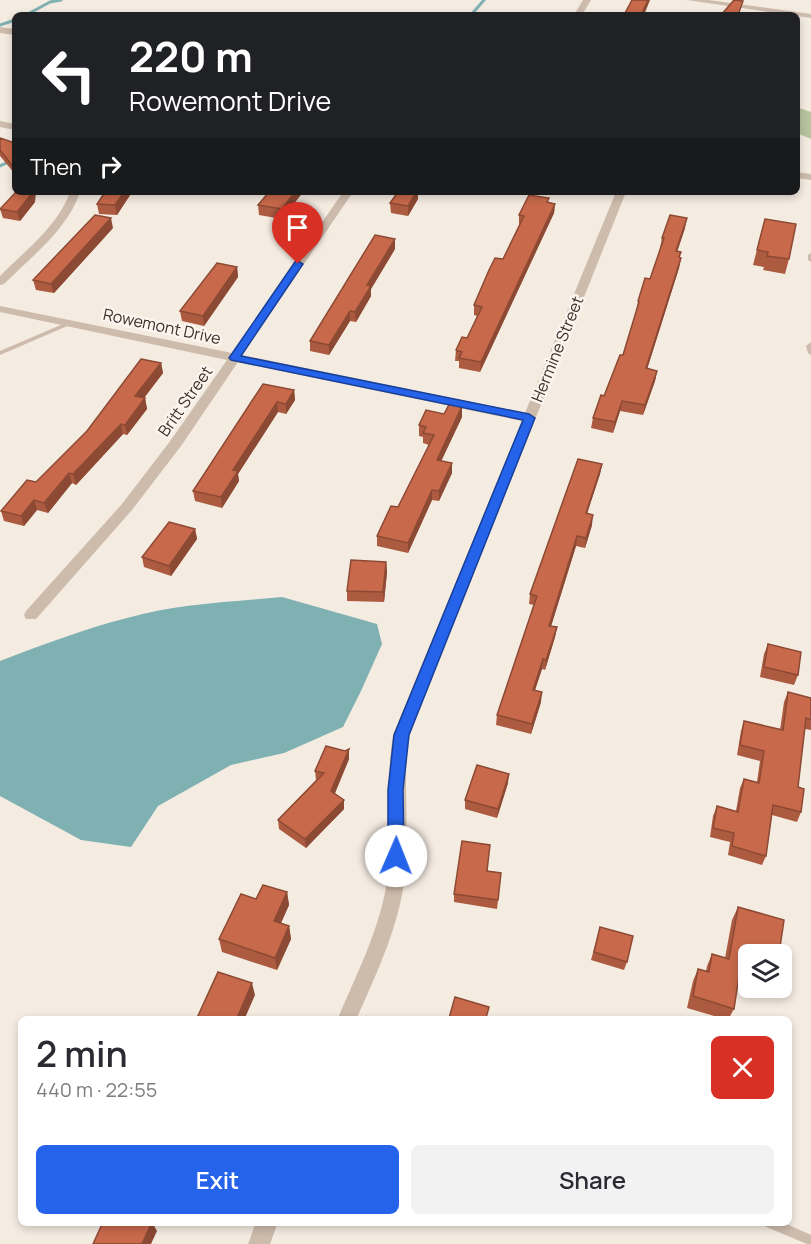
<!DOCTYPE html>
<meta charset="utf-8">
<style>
:root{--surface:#fff;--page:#f2f2f3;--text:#2b2b33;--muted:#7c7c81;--accent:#2563eb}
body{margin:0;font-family:Manrope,sans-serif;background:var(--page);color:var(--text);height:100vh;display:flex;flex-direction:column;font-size:22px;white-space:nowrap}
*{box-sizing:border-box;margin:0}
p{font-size:20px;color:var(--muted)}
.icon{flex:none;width:33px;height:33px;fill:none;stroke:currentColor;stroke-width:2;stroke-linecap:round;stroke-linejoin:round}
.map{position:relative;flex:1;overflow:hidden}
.drawer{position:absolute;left:18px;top:1016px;width:774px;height:210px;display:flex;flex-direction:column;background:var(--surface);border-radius:9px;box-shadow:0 3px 9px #0003}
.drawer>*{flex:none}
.guide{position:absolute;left:12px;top:12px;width:788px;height:183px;border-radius:9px;box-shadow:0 3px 9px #0003;background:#202124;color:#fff;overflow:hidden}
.tools{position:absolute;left:738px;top:944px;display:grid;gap:12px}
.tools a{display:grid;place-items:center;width:54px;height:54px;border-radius:9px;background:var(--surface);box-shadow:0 3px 9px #0003;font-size:30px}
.pin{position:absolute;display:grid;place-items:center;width:51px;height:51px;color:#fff;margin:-62px -26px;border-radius:50% 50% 50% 0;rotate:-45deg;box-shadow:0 0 6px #0007}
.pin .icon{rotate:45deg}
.me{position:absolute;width:66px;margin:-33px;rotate:1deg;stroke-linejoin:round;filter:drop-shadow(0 0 4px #0008)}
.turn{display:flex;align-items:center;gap:21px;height:126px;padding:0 18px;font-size:27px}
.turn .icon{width:78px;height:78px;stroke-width:2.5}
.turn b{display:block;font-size:42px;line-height:51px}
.then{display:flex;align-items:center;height:57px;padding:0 18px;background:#0003;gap:12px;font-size:22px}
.round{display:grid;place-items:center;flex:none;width:63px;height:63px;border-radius:9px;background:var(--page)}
.overview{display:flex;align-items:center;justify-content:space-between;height:102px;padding:0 18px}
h1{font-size:36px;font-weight:600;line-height:45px}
.primary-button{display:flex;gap:12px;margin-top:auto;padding:12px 18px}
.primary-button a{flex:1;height:69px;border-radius:9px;background:var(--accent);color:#fff;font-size:24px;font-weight:600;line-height:69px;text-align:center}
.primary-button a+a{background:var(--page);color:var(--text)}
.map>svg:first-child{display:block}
.green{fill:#b8c4a0}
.water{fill:#7fb0b2}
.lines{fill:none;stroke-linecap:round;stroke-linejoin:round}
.stream{stroke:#7fb0b2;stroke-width:3}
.service{fill:#cdbbac;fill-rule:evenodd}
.minor{fill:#cdbbac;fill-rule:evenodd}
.tertiary{fill:#cdbbac;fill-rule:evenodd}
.wall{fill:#ac5a40}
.shaded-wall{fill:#8c4a34}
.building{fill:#c8694b;stroke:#8c4a34;stroke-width:1.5}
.route{fill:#2563eb;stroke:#184099;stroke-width:1.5}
.labels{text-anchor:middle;stroke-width:5;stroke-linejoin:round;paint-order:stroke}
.street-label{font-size:16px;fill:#3b302b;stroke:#fbf5ee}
</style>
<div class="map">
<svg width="811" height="1244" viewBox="0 0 811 1244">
<rect width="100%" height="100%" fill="#f4ebe1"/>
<!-- green -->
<path class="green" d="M796 107 811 112V139L797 133Z"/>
<!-- water -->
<path class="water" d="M282 597 377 624 382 644 361 691 343 727 284 753 231 765 158 806 131 847 81 840 0 796V661C42 645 84 629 127 618 177 604 231 602 282 597Z"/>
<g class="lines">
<!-- stream -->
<path class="stream" d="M26 15 50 2 61 0
M471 15 484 0
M0 25 15 20
M0 166 15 159"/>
<!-- service -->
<path class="service" d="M769 9 772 10 766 15H762Z
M811 253V262L808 260V255Z
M70 321 73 323 72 324 0 355V351Z
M811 342V355L808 353 806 346Z
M763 1222H782L811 1235V1244H807L764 1226Z"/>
<!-- minor -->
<path class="minor" d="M583 0H591L582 15H574Z
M687 0H709L811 14V18Z
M0 121 15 124V130L0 127Z
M70 192H80C68 229 31 257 4 284L0 285V276C25 251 58 226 70 192Z
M343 192H353L242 355 525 413 616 192H626L409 735C402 781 410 827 405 874 400 925 377 972 357 1018H338C358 971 382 925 388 874 393 827 385 781 393 735L522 421 238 362 181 446 132 510 36 619H26L24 615 26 611 122 504 171 440 227 360 0 312V306L232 353Z
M256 1222H278L270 1244H248Z"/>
<!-- tertiary -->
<path class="tertiary" d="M0 27 15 29V35L0 33Z
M796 172 811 174V180L796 178Z"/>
</g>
<!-- wall -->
<path class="wall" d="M0 138 15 143V174L0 156Z
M105 192H132L117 215 99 214 97 204Z
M269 192H303L282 219 259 215 258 205Z
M418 199 408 216 391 213 390 203Z
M35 202 20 221 3 218 0 209Z
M549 203 555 204 554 213 480 372 459 368V361H455L456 350 467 338 477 316 474 315V305L503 259 520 225H519V215Z
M765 219 789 259 785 274 763 270 764 267 753 265Z
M113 228 54 293 36 290 33 280Z
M685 228 677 252H681L679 258H681L679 268 647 369 657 371 655 381 643 415 620 411 613 433 591 428 593 418 604 396 623 355 636 312 638 301 650 279 661 248H660L662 238Z
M395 249 371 289V296L356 322 350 321 329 355 310 351V341Z
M237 267 238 277 204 326 182 321 180 311Z
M161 363 163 373 144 398H145L147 409 127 435 123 434 76 485 72 483 48 513 37 510 24 526 4 521 1 511 36 482Z
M263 384 294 390 295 400 286 414 278 412 238 474 239 481 222 508 195 501 193 491Z
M462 406V417L441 461 452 463V473L439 501 432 500 408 553 377 546V536L398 507 429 445 423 443V437L419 436V425Z
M602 464 600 474 587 513 592 525 585 548 576 546 551 626 557 627 555 637 545 670 542 669 535 690 541 702 531 734 496 725 497 715 534 605 529 604 530 594Z
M195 529 197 539 171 576 144 567 142 557Z
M386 562 387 572 384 602 347 601V591Z
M768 644 798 675 794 685 760 677 764 654Z
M788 692 811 698V730L805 729 798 787 801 812 797 822 772 815 766 856 762 865 728 855 730 842 710 837 713 816 717 806 736 811 740 788 744 779 757 782 760 761 737 755 741 731 744 721 780 730 784 702Z
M349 749V759L335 793 344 809 306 848 279 829 278 820 316 780 315 771Z
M508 783 497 818 465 809V800Z
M487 871 501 873 497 909 454 902V894Z
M287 892 289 905 281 923 289 926 291 939 277 970 222 952 219 939 256 899Z
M738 907 748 954V979L739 977 734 1009 729 1018H721L687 1008 693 981 698 969 706 971 707 966 712 954 725 958 732 920Z
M600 927 627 962 624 970 591 960Z"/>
<!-- shaded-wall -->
<path class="shaded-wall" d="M648 0H650L644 15H641Z
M33 192H36L35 202 20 221 17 212Z
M124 192H132L117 215 115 205Z
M295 192H303L282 219V209Z
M416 192H418V199L408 216V206Z
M555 204 554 213 480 372 481 362Z
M111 218 113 228 54 293 51 284Z
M687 218 685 228 674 261 676 251Z
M395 239V249L371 289V296L356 322 355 312 367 285Z
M681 258 679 268 644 379 646 368Z
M237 267 238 277 204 326 203 316Z
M350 311V321L329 355V345Z
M161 363 163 373 137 407 135 396Z
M657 371 655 381 643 415 645 405Z
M294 390 295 400 286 414V404Z
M145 398 147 409 127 435 125 425Z
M622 401 620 411 613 433 615 422Z
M277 402 278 412 238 474 239 481 222 508 221 497 233 470Z
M462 406V417L437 470V460Z
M121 424 123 434 76 485 73 474Z
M452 463V473L439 501V491Z
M602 464 600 474 584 523 586 513Z
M69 473 72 483 48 513 44 503Z
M432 490V500L408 553V543Z
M34 500 37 510 24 526 21 516Z
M593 515 592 525 585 548 586 538Z
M195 529 197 539 171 576 169 566Z
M577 536 576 546 548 636 549 626Z
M386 562 387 572 384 602 383 592Z
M557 627 555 637 545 670 546 660Z
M543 659 542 669 532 699 533 690Z
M542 692 541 702 531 734 532 724Z
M349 749V759L332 800 331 791Z
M509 774 508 783 497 818 498 809Z
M344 800V809L306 848 305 839Z
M287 892 289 905 276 934 274 921Z
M289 926 291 939 277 970 275 958Z
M252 983 255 995 245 1018H237Z
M152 1222 157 1231 151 1244H142Z"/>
<!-- building -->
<path class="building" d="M632 0H648L641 15H624Z
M734 0 743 1 738 15H721Z
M0 138 15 143V169L0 150Z
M16 192H33L17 212 0 209Z
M105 192H124L115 205 97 204Z
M269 192H295L282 209 258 205Z
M398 192H416L408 206 390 203Z
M529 195 549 198 547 202 555 204 481 362 459 358 462 352 456 350 462 337 467 338 482 307 474 305 489 270 495 258 503 259 524 216 519 215Z
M95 215 111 218 51 284 33 280Z
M670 215 687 218 676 251 681 252 679 257 681 258 646 368 657 371 645 405 622 401 615 422 593 418 601 395 604 396 620 355H623L639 302 638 301 645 278 650 279 664 238H662Z
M765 219 796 224 789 259 767 256 768 252 757 250Z
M375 235 395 239 367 285 371 286 355 312 350 311 329 345 310 341Z
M217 263 237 267 203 316 180 311Z
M141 359 161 363 135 396 145 398 125 425 121 424 73 474 69 473 44 503 34 500 21 516 1 511 27 480 36 482 87 431Z
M263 384 294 390 286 404 277 402 233 470 238 471 221 497 193 491Z
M451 401 462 406 437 460 452 463 439 491 432 490 408 543 377 536 391 506 398 507 434 435 423 433 426 427 419 425 426 410 444 414Z
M578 459 602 464 586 513 593 515 586 538 577 536 549 626 557 627 546 660 543 659 533 690 542 692 532 724 497 715 537 596 530 594Z
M169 522 195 529 169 566 142 557Z
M351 560 386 562 383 592 347 591Z
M768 644 801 652 798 675 764 667Z
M788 692 811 698V720L806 718 798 787 804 789 801 812 773 805 766 856 732 846 734 833 713 828 717 806 738 812 744 779 759 783 764 751 740 745 744 721 783 730Z
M326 746 345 751 349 749 331 791 344 800 305 839 278 820 324 773 315 771Z
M477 765 509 774 498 809 465 800Z
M462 841 490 845 487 871 501 873 498 900 454 894Z
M263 885 287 892 274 921 289 926 275 958 219 939 241 894 256 899Z
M738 907 784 920 779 954H748V965L741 963 734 1009 693 996 698 969 709 972 712 954 729 959Z
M600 927 633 936 627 962 594 952Z
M218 972 252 983 237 1018H197Z
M455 997 489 1007 486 1018H449Z
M103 1222H152L142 1244H93Z"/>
<!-- route -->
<path class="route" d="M298 261 303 264 241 356 529 414 535 418 409 735 403 790 404 856 402 861 396 863 391 861 388 856V790L394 735 523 420 231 360 229 358 295 262Z"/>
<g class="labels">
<!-- street labels -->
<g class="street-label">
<text transform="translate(162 326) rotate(12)" y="6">Rowemont Drive</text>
<text transform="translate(557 349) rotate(-68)" y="6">Hermine Street</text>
<text transform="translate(185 401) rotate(-55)" y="6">Britt Street</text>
</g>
</g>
</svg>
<div class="tools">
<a><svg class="icon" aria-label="layers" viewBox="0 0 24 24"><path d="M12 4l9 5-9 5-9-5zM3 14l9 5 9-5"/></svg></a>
</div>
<div class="pin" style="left:298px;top:264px;background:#d93025"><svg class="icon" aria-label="arrive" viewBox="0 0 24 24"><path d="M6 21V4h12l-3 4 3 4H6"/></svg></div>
<svg class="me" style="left:396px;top:856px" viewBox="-20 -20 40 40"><circle r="19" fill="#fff"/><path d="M0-13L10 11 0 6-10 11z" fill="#2563eb"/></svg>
<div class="guide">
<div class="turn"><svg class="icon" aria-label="left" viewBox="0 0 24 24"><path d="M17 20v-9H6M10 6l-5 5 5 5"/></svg><div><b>220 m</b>Rowemont Drive</div></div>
<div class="then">Then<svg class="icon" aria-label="right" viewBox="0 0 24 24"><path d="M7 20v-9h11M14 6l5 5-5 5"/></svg></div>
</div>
<section class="drawer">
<div class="overview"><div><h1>2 min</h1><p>440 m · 22:55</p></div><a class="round" style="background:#d93025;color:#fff"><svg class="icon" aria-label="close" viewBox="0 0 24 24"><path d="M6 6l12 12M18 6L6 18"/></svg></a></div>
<div class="primary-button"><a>Exit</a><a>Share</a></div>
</section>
</div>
